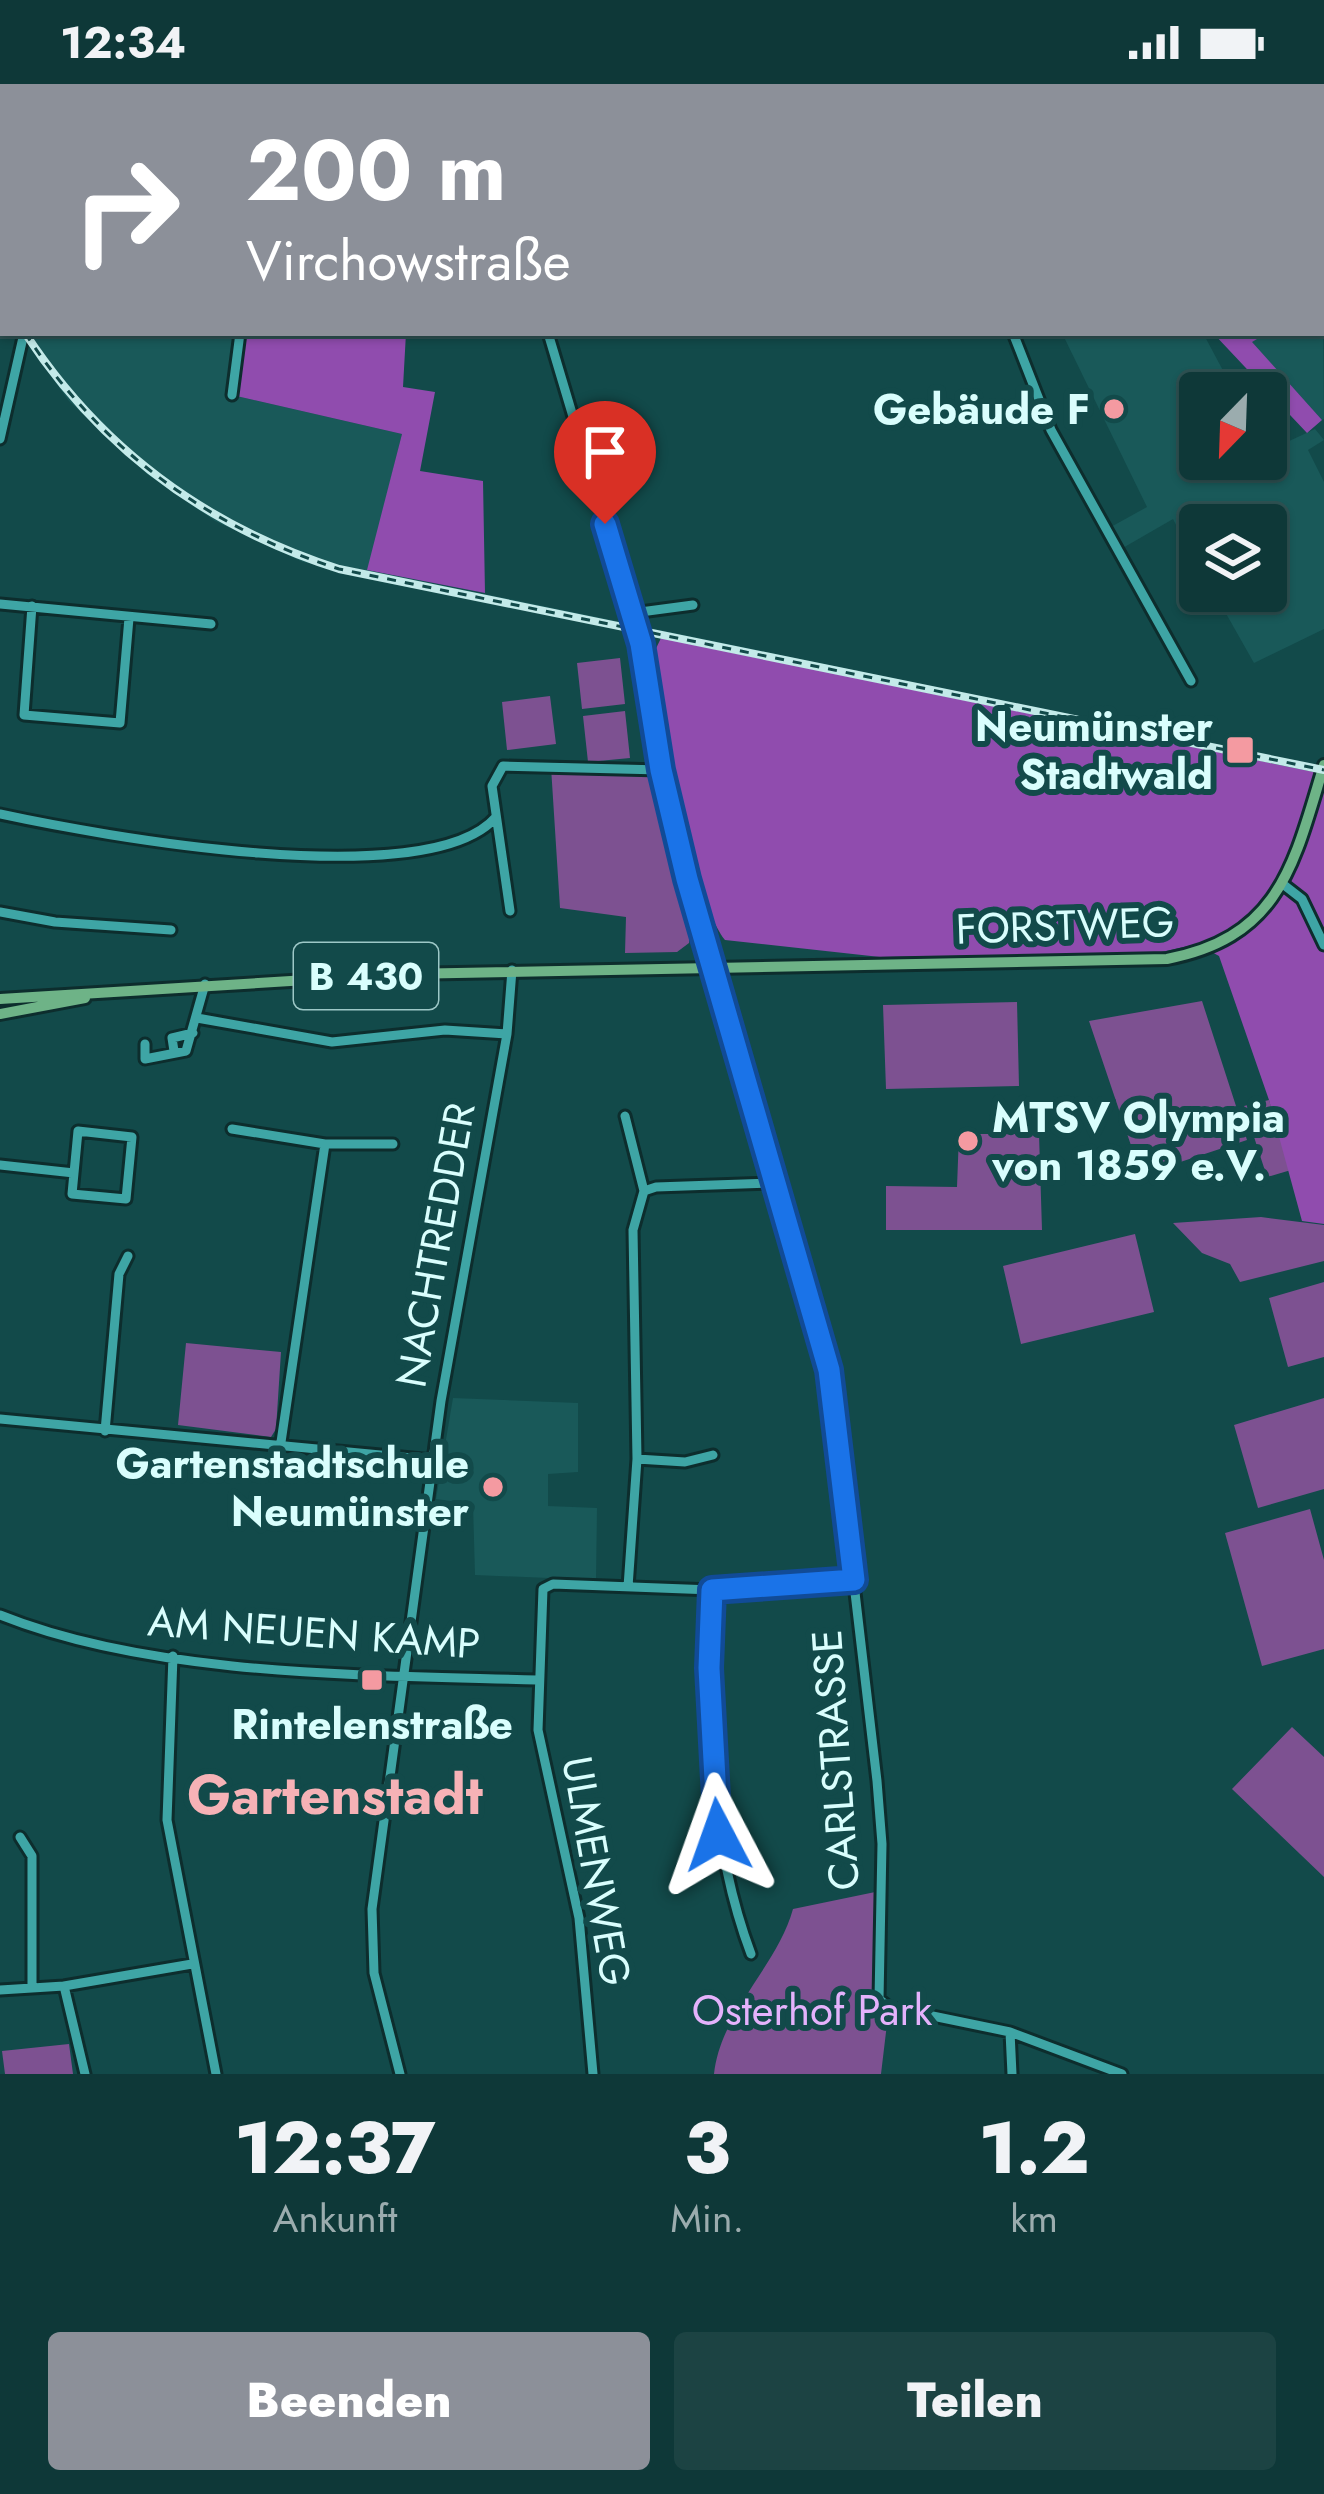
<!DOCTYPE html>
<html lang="de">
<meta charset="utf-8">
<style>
:root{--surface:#0e3838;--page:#1c4343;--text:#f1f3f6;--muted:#9bacae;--line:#2e5253;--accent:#8c9099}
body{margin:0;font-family:Jost,sans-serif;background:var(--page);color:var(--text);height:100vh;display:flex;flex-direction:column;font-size:45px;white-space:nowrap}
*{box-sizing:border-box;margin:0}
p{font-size:39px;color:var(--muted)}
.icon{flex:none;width:66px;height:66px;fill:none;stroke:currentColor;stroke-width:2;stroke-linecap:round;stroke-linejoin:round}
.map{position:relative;height:1990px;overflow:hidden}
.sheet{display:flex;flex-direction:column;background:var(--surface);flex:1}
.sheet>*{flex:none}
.hud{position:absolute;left:0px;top:0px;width:1326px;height:252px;box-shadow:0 3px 9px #0004,0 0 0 3px var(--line);background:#8c9099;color:#fff;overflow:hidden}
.needle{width:78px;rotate:203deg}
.buttons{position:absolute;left:1179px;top:288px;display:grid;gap:24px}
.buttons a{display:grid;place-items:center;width:108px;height:108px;border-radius:12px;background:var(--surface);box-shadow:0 3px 9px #0004,0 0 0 3px var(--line);font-size:60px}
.pin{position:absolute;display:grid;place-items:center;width:102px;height:102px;color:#fff;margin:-123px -51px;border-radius:50% 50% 50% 0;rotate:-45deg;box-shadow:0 0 12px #0007}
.pin .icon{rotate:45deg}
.me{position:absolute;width:132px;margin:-66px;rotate:356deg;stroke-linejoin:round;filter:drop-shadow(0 0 9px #0008)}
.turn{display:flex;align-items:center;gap:42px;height:252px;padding:0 48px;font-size:54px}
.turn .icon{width:156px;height:156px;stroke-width:2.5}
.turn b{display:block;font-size:84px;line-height:102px}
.eta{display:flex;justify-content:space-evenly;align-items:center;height:204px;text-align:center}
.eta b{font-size:72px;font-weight:800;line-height:84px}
.action{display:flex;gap:24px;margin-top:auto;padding:24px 48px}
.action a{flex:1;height:138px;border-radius:12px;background:var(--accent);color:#fff;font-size:48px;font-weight:800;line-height:138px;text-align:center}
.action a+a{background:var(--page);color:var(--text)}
.status{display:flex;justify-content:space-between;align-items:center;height:84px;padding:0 60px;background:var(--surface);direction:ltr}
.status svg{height:33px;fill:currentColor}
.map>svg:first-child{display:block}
.built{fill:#195959}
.green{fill:#7d5191}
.forest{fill:#904cae}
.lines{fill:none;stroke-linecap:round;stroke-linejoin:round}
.minor-casing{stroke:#0d2d2d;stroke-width:15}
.major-casing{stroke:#0d2d2d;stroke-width:16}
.minor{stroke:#3ea5a5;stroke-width:9}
.major{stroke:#6eb387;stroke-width:10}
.rail-casing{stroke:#c3eae9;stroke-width:8}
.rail{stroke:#124a4a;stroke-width:3;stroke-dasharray:9;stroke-linecap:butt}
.route-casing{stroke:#114b97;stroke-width:30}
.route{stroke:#1a73e8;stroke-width:21}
.poi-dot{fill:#f49aa1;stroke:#124a4a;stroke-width:4.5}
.labels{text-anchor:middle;stroke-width:12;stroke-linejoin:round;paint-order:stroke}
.shield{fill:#124a4a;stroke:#9dc8c7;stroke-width:3}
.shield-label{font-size:39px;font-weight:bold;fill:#d9fefd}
.poi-label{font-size:42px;font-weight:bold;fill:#d9fefd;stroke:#124a4a;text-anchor:end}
.street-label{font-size:42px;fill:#d9fefd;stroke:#124a4a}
.park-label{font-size:42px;fill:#e4b2fc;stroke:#124a4a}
.district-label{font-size:54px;font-weight:bold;fill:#f6b2b6;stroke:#124a4a}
</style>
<div class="status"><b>12:34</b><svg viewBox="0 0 49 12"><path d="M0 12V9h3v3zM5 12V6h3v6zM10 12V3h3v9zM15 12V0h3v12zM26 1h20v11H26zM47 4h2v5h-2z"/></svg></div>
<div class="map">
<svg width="1324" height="1990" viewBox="0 0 1324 1990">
<rect width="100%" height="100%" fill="#124a4a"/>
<!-- built -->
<path class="built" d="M1323 225 1324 335 1322 336 1251 258 1267 249H1323Z
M20 249 36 254 38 249H240L232 311 402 350 368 486 1324 683V690L303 478 215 437 147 390 69 317Z
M1062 249H1203L1235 309H1200V375H1266V368L1315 345 1324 356 1308 366 1324 398V545L1254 579 1224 526 1214 530 1201 507H1266V441H1200V504L1187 482 1195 477 1173 435 1121 465 1109 444 1147 423Z
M453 1314 578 1319V1388L548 1390V1422L597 1424 596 1496 475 1491 473 1420 436 1415Z"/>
<!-- green -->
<path class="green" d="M620 574 625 620 582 625 577 579Z
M550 612 556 660 507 666 502 618Z
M625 627 630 674 588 678 583 632Z
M551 683 648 686 690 844 689 859 677 868 625 869 626 833 560 824Z
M1202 917 1247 1056 1141 1091 1089 937Z
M1017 918 1019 1002 886 1005 883 921Z
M1269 1016 1291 1086 1267 1093 1244 1022Z
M959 1050H1039L1042 1146H886V1102L957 1103Z
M1261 1133 1324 1141V1177L1240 1198 1230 1180 1202 1169 1173 1139Z
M1135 1150 1154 1228 1021 1260 1003 1182Z
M1324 1198V1273L1288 1283 1269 1214Z
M186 1259 281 1268 276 1345 271 1353 178 1341Z
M1324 1314V1405L1258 1424 1234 1341Z
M1310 1425 1324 1476V1565L1262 1582 1225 1449Z
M1292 1643 1324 1673V1793L1232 1705Z
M880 1807 876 1921 889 1923 881 1990H714C721 1927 777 1883 793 1825Z
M69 1960 73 1990H5L2 1967Z"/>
<!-- forest -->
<path class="forest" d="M240 249H406L403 303 435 308 420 387 483 397 485 509 367 486 402 350 232 311Z
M1213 249H1267L1252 258 1322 336 1307 349Z
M661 554 1324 690V1140L1302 1137 1269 1016 1219 872 1197 860 1157 869 880 873 725 856C692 812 654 638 652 580 652 571 657 563 661 554Z"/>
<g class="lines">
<defs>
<path id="minor" d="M287 0V3
M470 0 471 3
M879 0 881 3
M1086 0 1088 3
M1264 0 1265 3
M90 3 91 0
M1108 3 1113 0
M0 44H3
M1323 205 1324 207
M548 249 641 560 661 686 687 795 829 1286 877 1697 882 1760 879 1915 889 1923 1010 1948 1122 1990
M1013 249 1051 346 1191 597
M232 311 240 249
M0 355 24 249
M0 520 211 540
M32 522 24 631 120 639 129 534
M633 529 693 521
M0 730C97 751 428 812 496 733
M1284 801 1302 815 1324 861
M510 827 492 702 503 682 661 686
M0 828 55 838 171 846
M197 934 332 958 445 946 507 950
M145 960V975L186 967 205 900
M174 967 172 954 193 949
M625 1032 644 1107
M232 1045 325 1060H393
M78 1047 132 1053 126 1115 72 1110Z
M0 1081 74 1089
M0 1335 433 1376
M105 1347 119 1190 128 1172
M281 1358 325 1060
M637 1375 685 1378 713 1371
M628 1503 637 1375 633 1146 644 1107 656 1103 773 1099
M712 1506C708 1629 707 1753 751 1870
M0 1531C154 1593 370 1591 537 1596
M173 1572 167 1736 216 1990
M20 1753 32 1772V1904
M64 1902 85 1990
M0 1906 64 1902 192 1880
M1010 1948 1012 1990
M400 1990 374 1889 372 1825 441 1317 507 950 512 886
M593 1990 579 1834 538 1646 543 1505 553 1500 712 1506 854 1496"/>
<path id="major" d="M0 915 404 890 1167 875C1281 853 1294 779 1324 681
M0 930 85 914"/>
</defs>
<!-- minor casing -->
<use href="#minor" class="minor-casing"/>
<!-- major casing -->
<use href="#major" class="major-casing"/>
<!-- minor -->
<use href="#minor" class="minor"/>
<!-- major -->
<use href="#major" class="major"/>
<defs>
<path id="rail" d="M0 207 3 212
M25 249C101 365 207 443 339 485L1324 686"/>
</defs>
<!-- rail casing -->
<use href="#rail" class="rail-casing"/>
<!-- rail -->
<use href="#rail" class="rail"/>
</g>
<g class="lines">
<defs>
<path id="route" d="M605 440 641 560 661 686 687 795 829 1286 854 1496 712 1506 709 1584 718 1751"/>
</defs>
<!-- route casing -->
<use href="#route" class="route-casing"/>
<!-- route -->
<use href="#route" class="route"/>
</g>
<!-- markers -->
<g class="poi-dot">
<circle cx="1114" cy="325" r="12"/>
<rect x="1225" y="651" width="30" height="30" rx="6"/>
<circle cx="968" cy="1057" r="12"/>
<circle cx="493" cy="1403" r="12"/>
<rect x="360" y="1584" width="24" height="24" rx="6"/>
</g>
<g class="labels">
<!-- shield labels -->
<rect class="shield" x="294" y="859" width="144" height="66" rx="9"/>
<g class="shield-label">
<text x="366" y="906">B 430</text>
</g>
<!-- poi labels -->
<g class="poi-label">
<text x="1090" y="340">Gebäude F</text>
<text x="1213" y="657">Neumünster<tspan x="1213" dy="48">Stadtwald</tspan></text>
<text x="992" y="1048" text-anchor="start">MTSV Olympia<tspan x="992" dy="48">von 1859 e.V.</tspan></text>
<text x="469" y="1394">Gartenstadtschule<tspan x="469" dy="48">Neumünster</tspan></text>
<text x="372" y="1655" text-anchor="middle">Rintelenstraße</text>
</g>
<!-- street labels -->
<g class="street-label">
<text transform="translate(1065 841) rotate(-2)" y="15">FORSTWEG</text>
<text transform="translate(435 1161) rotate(-80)" y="15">NACHTREDDER</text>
<text transform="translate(314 1548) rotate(4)" y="15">AM NEUEN KAMP</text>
<text transform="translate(835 1676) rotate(-94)" y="15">CARLSTRASSE</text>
<text transform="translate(597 1787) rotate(80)" y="15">ULMENWEG</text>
</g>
<!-- park labels -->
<g class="park-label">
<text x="812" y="1941">Osterhof Park</text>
</g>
<!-- district labels -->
<g class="district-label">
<text x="335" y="1730">Gartenstadt</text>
</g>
</g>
</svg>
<div class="buttons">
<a><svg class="needle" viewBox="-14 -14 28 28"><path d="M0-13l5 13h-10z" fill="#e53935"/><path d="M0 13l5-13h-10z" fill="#9bacae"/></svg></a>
<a><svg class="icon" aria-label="layers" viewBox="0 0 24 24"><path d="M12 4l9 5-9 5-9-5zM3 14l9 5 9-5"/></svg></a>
</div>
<div class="pin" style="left:605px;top:440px;background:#d93025"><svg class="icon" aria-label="arrive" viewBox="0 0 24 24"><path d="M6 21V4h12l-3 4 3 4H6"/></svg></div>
<svg class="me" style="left:718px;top:1751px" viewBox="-20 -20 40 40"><path d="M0-17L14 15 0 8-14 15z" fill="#1a73e8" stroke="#fff" stroke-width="4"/></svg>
<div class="hud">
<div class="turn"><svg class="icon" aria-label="right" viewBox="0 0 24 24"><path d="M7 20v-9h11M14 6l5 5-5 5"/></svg><div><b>200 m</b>Virchowstraße</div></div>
</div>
</div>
<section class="sheet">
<div class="eta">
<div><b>12:37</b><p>Ankunft</p></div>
<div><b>3</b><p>Min.</p></div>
<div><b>1.2</b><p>km</p></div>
</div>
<div class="action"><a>Beenden</a><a>Teilen</a></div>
</section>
